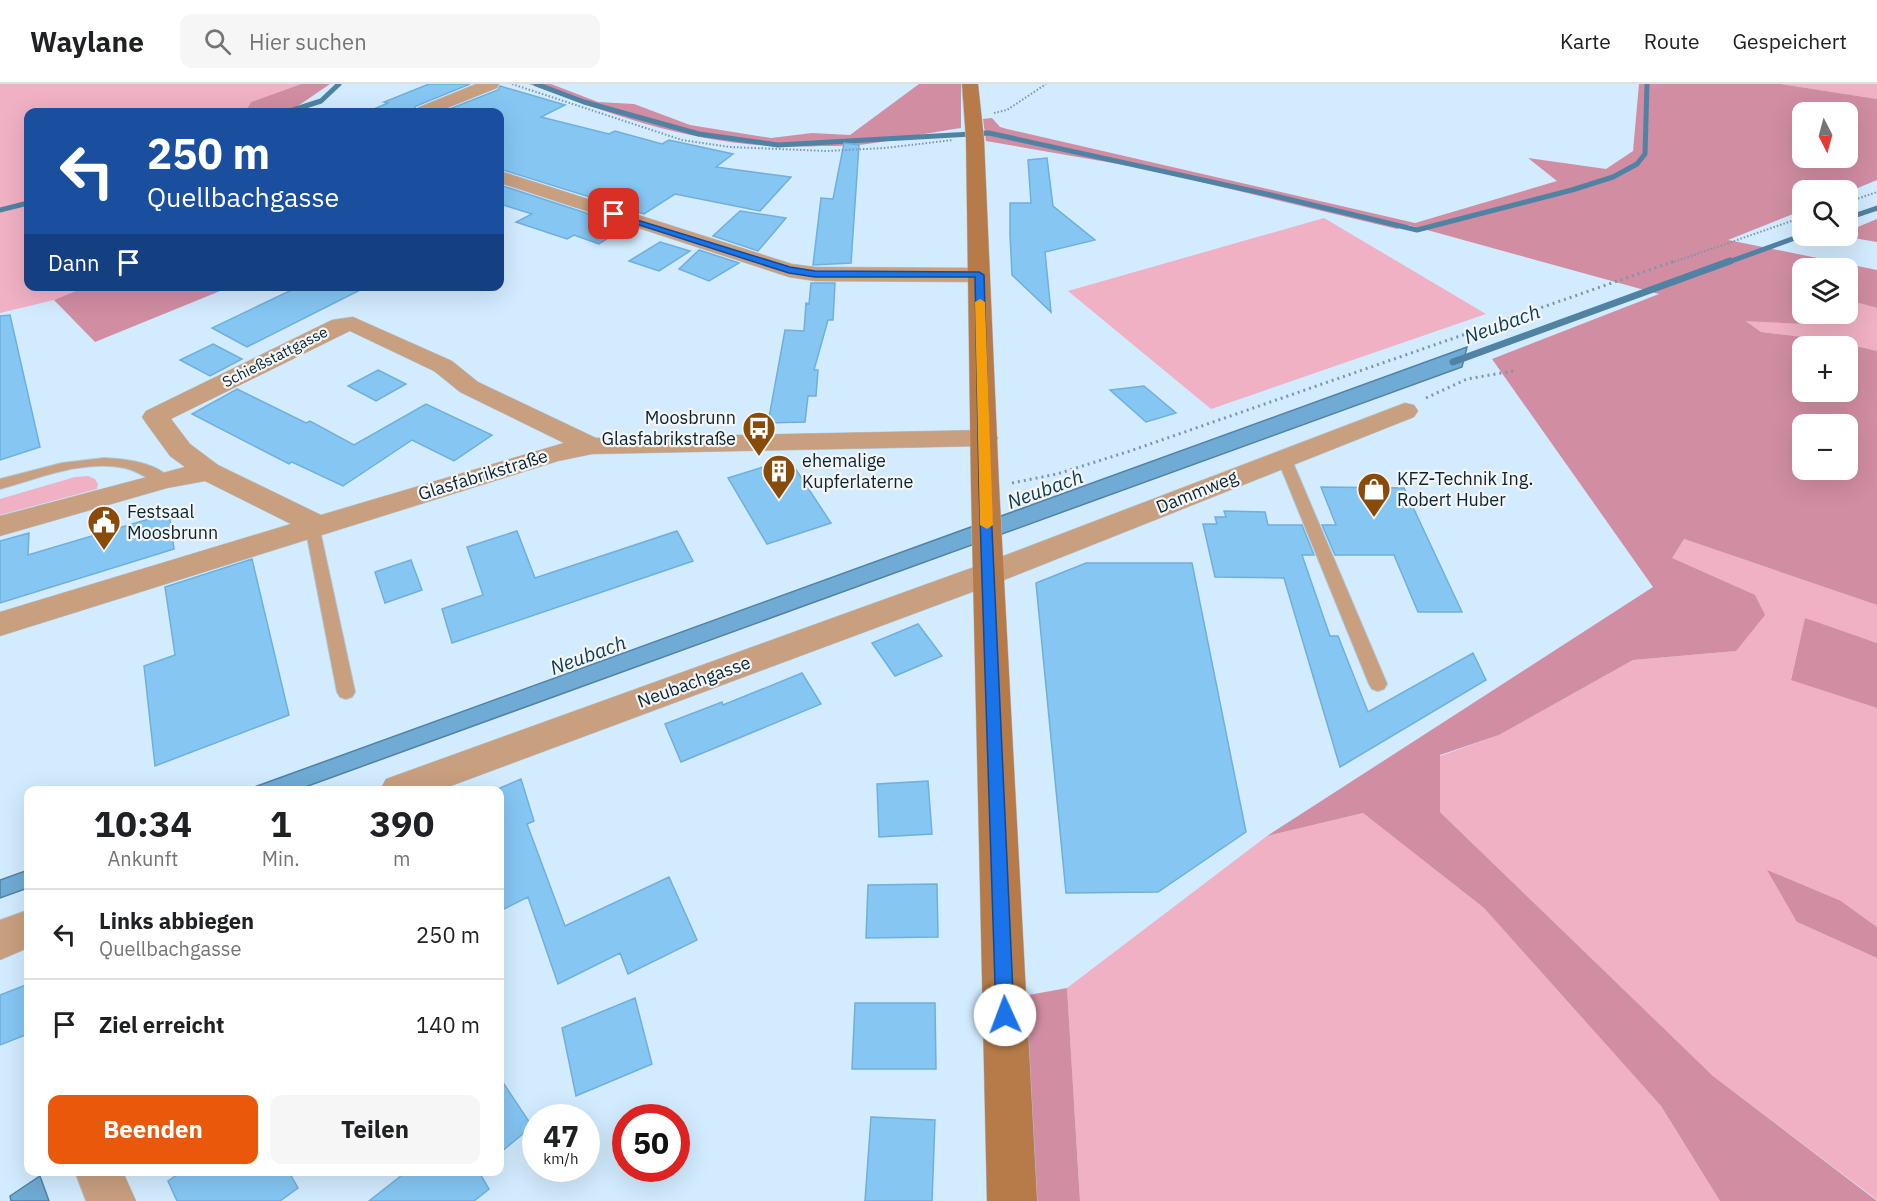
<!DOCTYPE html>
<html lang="de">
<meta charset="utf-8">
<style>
:root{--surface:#fff;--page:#f6f6f6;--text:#202124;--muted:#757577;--line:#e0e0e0;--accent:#ea580c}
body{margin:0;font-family:"IBM Plex Sans",sans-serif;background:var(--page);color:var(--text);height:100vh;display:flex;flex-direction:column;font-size:22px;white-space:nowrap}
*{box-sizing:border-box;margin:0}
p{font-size:20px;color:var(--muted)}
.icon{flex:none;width:33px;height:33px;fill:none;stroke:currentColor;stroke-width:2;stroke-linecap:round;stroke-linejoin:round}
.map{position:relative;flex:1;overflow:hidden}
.side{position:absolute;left:24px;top:702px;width:480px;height:390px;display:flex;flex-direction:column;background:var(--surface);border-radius:12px;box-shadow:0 6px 24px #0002}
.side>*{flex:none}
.guide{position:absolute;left:24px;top:24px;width:480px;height:183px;border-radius:12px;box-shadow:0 6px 24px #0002;background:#1a4fa0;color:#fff;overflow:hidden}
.needle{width:39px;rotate:174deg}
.buttons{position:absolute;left:1792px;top:18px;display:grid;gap:12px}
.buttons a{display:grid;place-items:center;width:66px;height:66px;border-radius:12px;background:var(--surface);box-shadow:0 6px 24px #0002;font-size:30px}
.speed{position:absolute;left:522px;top:1020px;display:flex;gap:12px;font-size:30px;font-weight:700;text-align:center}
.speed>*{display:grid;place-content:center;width:78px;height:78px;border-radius:50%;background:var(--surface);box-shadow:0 6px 24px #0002;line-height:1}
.speed small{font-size:15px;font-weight:400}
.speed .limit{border:9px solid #d22;background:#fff;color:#111}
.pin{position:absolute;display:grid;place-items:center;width:51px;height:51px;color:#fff;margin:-26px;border-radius:12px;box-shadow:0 3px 9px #0006}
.me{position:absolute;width:66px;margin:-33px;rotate:358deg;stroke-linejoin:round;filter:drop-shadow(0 0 4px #0008)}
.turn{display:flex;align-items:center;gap:21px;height:126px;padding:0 24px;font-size:27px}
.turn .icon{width:78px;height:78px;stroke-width:2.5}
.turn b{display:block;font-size:42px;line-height:51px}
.then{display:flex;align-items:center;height:57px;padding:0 24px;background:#0003;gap:12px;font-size:22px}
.eta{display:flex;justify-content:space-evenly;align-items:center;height:102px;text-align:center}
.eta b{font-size:36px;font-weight:800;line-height:42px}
.cta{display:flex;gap:12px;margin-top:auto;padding:12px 24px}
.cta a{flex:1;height:69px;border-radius:12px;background:var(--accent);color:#fff;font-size:24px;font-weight:800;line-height:69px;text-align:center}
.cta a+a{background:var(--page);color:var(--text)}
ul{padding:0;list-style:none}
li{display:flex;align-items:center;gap:18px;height:90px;padding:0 24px;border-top:2px solid var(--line)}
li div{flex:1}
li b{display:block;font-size:22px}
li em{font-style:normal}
header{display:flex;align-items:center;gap:36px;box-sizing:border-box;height:84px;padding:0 30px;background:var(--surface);border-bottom:2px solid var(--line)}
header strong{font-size:28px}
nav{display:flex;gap:33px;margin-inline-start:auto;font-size:21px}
.search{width:420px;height:54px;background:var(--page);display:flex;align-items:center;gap:15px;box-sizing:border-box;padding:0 21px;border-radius:12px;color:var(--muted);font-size:22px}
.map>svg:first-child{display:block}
.green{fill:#efb1c3}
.forest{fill:#d18da2;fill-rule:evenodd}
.water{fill:#6fabd4;stroke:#5082a4;stroke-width:1.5}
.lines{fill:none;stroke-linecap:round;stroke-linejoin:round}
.stream-far1{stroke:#5082a4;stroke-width:5}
.stream{stroke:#5082a4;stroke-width:7}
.building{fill:#85c6f3;stroke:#6fafdb;stroke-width:1.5}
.lane-casing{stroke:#aec7da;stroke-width:2}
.street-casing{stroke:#aec7da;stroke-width:1}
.secondary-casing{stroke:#aec7da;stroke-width:1}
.path-far1{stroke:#7d97a9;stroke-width:2;stroke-dasharray:1.5 2;stroke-linecap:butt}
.path{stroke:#7d97a9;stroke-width:3;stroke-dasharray:2 4;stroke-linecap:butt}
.lane{fill:#c89f7f;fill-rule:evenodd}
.street{fill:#c89f7f;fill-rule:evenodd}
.secondary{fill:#b67b48;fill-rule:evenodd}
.route{fill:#1a73e8;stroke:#114b97;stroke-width:1.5}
.slow{fill:#f59e0b}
.labels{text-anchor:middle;stroke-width:4.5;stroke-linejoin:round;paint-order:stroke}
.far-street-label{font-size:15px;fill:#092435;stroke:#f4f5f4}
.poi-label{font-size:18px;fill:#092435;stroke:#f4f5f4;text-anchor:start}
.street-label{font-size:18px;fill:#092435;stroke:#f4f5f4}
.water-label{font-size:20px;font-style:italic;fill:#0a3c58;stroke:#f4f5f4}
</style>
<header>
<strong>Waylane</strong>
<div class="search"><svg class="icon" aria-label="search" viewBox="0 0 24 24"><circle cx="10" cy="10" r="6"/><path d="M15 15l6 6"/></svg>Hier suchen</div>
<nav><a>Karte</a><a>Route</a><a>Gespeichert</a></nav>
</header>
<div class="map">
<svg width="1877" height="1117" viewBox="0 0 1877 1117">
<rect width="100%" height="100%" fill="#d2ebfe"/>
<!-- green -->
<path class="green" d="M0 0H301L251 18 245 28H28V202L85 203 54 216 0 229Z
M1781 0H1877V15Z
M1324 134 1486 230 1211 325 1068 207Z
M1803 212V230H1848V216L1877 224V267L1831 256 1761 248 1745 236 1802 240 1791 216Z
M88 392 95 395 98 400 97 405 0 431V415L75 393Z
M1684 455 1877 521V559L1805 535 1791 595 1877 624V843L1841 817 1797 838 1877 874V1116L1713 992 1440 728V672L1499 651 1633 576 1736 567 1671 473Z
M1363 729 1484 824 1661 1022 1720 1117H1080L1067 904 1267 752Z"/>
<!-- forest -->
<path class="forest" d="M301 0H330L289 28H245L251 18Z
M529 0H551L598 18 634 20 690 41 771 54 812 49 850 51 919 0H961V44C930 48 899 56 867 60 852 62 836 62 821 62 712 67 629 37 529 0Z
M1639 0H1781L1877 15V96L1848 108 1803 106V126L1728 156 1877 186V224L1848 216V184H1803V212L1792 217 1803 240 1746 237 1761 248 1831 256 1877 267V521L1684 455 1672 474 1755 511 1765 531 1736 567 1633 576 1499 651 1440 671V728L1713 992 1877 1117H1720L1661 1022 1484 824 1363 729 1267 752 1653 503 1492 275 1659 210 1409 141 1397 145 1147 85 986 57 983 35 992 34 1000 43 1007 45 1415 139 1557 97 1528 74 1606 85 1633 67ZM1848 28V74H1803V28ZM1848 262V308H1803V262ZM1848 340V386H1803V340Z
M1877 135V158L1842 152H1848V147Z
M85 203V202L230 203 95 258 54 216Z
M1805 534 1877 559V624L1791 596Z
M1767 786 1841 817 1877 843V874L1797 838Z
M1067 904 1080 1117H1029L1018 913Z"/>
<!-- water -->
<path class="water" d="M1467 263 1462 283 297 706H246Z
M28 786V804L0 814V796Z
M40 1092 49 1117H11L10 1112Z"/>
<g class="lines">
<!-- stream-far1 -->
<path class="stream-far1" d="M536 0 584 18 699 50 778 61 989 49 1271 111 1417 146 1572 106 1613 93 1637 80 1645 70 1647 0
M287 28 321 17 339 0
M0 126 28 119
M1848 134 1877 124
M1726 179 1803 151"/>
<!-- stream -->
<path class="stream" d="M1453 278 1730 177"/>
</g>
<!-- building -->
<path class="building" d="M429 0H470L416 22 412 28H367L388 19 384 18Z
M500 2 565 21 541 33 609 50 615 47 662 60 669 56 733 70 716 83 791 93 760 127 675 110 644 130 500 85V28H442L498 6Z
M844 59 859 61 851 179 813 181 821 114 833 115Z
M1047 74 1053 122 1095 156 1045 168 1051 228 1012 191 1010 151V119H1031L1028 76Z
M500 101 626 142 599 160 574 151 567 155 516 138 532 130 500 120Z
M740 127 786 134 758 167 713 152Z
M660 158 690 167 659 187 629 177Z
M699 166 739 179 709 197 679 185Z
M811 199H835L833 236H828L814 286H818L816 312H808L805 338 768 339 785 246 804 247 806 219 809 220Z
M300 202H368L247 263 212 244Z
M10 231 40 363 0 376V232Z
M213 260 242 275 210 292 180 276Z
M378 286 406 300 376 317 348 302Z
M1144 302 1176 329 1146 338 1110 306Z
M237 305 306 339 310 337 354 361 426 320 492 351 454 377 412 356 343 402 292 378 289 380 192 330Z
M789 375 831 439 767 460 728 394Z
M1321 403 1404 404 1462 528H1418L1394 471H1335L1322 441H1336Z
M1224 427 1265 428 1268 441H1302L1314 471H1302L1330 552H1338L1368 628 1473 569 1486 596 1340 683 1284 494 1215 493 1203 440H1217L1215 433H1226Z
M169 429 174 465 0 519V457L29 449 28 471Z
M517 447 535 494 677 447 693 477 452 559 442 525 483 511 467 463Z
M252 475 289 631 155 682 144 582 175 571 165 503Z
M411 476 422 506 385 519 375 488Z
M1086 479H1192L1246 748 1158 808 1066 809 1036 499Z
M918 540 942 572 895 592 872 559Z
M802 589 821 620 681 678 665 640 722 618 723 621Z
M521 695 534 737 527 740 565 842 669 793 697 856 628 890 620 869 558 900 528 813 500 827V704Z
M928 697 932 750 879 753 877 700Z
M937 800 938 853 866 854 868 801Z
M28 900V950L0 961V911Z
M635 914 652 980 576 1012 562 944Z
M855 919H935L936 985H852Z
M500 994 532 1042 500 1069Z
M871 1033 935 1036 932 1117H865Z
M181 1088H289L298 1104 280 1117H177L168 1097Z
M406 1088H479L489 1105 474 1117H369Z"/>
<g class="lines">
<defs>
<path id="lane" d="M1284 370 1291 374 1387 600 1384 605 1378 607 1372 605 1369 600 1277 374Z
M104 374C125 375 157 378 171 396L164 401C150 397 139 387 125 384 83 375 40 394 0 405V395L62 379Z
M312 437 319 442 355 608 352 613 346 615 340 613 337 608 305 442Z"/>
<path id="street" d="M476 0H499L497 4 437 28H414L417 24Z
M500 87 792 180 815 183 979 184 987 186 990 191 987 196 979 198 815 197 789 193 500 99Z
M353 233 452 277 478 298 596 354 984 346 994 348 998 354 994 360 984 362 592 370 558 377 0 552V528L291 440 205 397 167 404 0 452V432L185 383 170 372 146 339 142 333 146 327 332 236ZM350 247 434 287 460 308 564 359 321 431 218 381 190 360 171 335Z
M1405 319 1414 321 1418 327 1414 333 999 498 440 706H380L386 695 977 482Z
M28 826V864L0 876V836Z
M75 1088H123L136 1117H86Z"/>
<path id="secondary" d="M962 0H978L984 55 999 401 1037 1117H987L971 401 966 55Z"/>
</defs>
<!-- lane casing -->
<use href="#lane" class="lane-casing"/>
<!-- street casing -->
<use href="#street" class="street-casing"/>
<!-- secondary casing -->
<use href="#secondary" class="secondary-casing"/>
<!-- path-far1 -->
<path class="path-far1" d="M512 0 682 56 730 63 827 67 885 64 953 56
M994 29 1007 26 1046 0
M1848 118 1877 108
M1671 179 1803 133"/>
<!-- path -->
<path class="path" d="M1426 314 1467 295 1513 287
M1012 399 1057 390 1130 367 1675 177"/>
<!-- lane -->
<use href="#lane" class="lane"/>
<!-- street -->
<use href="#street" class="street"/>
<!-- secondary -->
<use href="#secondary" class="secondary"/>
</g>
<!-- route -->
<path class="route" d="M611 128 790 183 815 187 979 188 984 191 990 401 1014 931 1011 938 1005 940 999 938 996 931 979 401 975 193H815L789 189 611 132Z"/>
<!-- slow -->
<path class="slow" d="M980 215 985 218 993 441 987 445 980 441 975 218Z"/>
<!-- icons -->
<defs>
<symbol id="bus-pin" viewBox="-11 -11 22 30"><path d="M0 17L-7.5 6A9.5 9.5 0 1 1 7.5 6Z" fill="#884b09" stroke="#f4f5f4"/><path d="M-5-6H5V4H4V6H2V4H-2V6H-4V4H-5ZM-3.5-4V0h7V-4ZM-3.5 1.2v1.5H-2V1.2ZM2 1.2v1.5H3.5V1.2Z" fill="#fff"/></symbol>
<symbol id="building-pin" viewBox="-11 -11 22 30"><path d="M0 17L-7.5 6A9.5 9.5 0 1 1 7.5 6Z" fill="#884b09" stroke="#f4f5f4"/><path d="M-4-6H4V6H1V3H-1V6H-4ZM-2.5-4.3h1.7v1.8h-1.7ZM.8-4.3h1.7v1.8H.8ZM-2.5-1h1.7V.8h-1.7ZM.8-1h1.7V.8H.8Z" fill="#fff"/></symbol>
<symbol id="shop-pin" viewBox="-11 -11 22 30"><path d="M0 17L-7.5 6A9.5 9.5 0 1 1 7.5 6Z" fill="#884b09" stroke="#f4f5f4"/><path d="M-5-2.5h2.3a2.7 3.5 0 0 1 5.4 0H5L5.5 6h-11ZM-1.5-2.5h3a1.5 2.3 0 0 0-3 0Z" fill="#fff"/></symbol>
<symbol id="civic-pin" viewBox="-11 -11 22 30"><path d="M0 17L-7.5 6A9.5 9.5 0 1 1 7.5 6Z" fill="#884b09" stroke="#f4f5f4"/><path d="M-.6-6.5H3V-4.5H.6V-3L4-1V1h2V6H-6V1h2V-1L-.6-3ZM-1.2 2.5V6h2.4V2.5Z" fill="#fff"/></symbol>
</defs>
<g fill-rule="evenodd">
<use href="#bus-pin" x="740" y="325" width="38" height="52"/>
<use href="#building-pin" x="760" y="368" width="38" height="52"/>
<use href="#shop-pin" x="1355" y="386" width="38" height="52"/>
<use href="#civic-pin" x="85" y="419" width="38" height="52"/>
</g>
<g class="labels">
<!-- far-street labels -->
<g class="far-street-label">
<text transform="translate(275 273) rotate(-27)" y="5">Schießstattgasse</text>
</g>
<!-- poi labels -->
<g class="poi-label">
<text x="736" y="340" text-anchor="end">Moosbrunn<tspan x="736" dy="21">Glasfabrikstraße</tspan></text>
<text x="802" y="383">ehemalige<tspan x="802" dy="21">Kupferlaterne</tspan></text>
<text x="1397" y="401">KFZ-Technik Ing.<tspan x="1397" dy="21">Robert Huber</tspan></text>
<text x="127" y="434">Festsaal<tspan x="127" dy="21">Moosbrunn</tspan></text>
</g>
<!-- street labels -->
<g class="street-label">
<text transform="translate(483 391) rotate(-17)" y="6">Glasfabrikstraße</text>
<text transform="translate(1197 408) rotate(-22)" y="6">Dammweg</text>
<text transform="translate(694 598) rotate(-20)" y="6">Neubachgasse</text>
</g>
<!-- water labels -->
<g class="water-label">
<text transform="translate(1502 240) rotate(-20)" y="7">Neubach</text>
<text transform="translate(1045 405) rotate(-20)" y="7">Neubach</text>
<text transform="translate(588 571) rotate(-20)" y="7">Neubach</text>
</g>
</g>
</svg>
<div class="buttons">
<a><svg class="needle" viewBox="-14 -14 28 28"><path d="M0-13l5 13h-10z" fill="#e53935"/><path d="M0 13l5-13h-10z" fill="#757577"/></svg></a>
<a><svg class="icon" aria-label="search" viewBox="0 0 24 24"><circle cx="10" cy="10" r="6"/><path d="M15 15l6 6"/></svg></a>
<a><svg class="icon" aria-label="layers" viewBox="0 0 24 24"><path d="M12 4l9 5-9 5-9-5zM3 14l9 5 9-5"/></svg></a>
<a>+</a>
<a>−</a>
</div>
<div class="speed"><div>47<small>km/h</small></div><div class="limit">50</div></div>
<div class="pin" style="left:614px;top:130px;background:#d93025"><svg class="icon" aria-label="arrive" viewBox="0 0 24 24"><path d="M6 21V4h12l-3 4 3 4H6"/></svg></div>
<svg class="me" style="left:1005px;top:931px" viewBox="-20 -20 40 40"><circle r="19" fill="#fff"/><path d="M0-13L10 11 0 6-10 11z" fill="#1a73e8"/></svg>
<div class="guide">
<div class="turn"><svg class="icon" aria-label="left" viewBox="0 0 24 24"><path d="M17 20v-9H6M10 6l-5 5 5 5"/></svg><div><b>250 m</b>Quellbachgasse</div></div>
<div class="then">Dann<svg class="icon" aria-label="arrive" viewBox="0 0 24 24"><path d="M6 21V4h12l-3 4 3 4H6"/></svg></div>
</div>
<section class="side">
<div class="eta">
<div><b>10:34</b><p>Ankunft</p></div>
<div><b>1</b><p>Min.</p></div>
<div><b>390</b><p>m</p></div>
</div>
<ul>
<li><svg class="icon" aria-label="left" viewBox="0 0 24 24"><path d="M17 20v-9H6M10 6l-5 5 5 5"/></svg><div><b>Links abbiegen</b><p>Quellbachgasse</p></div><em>250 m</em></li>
<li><svg class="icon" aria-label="arrive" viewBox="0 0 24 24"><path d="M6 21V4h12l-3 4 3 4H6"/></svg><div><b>Ziel erreicht</b></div><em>140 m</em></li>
</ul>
<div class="cta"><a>Beenden</a><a>Teilen</a></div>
</section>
</div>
